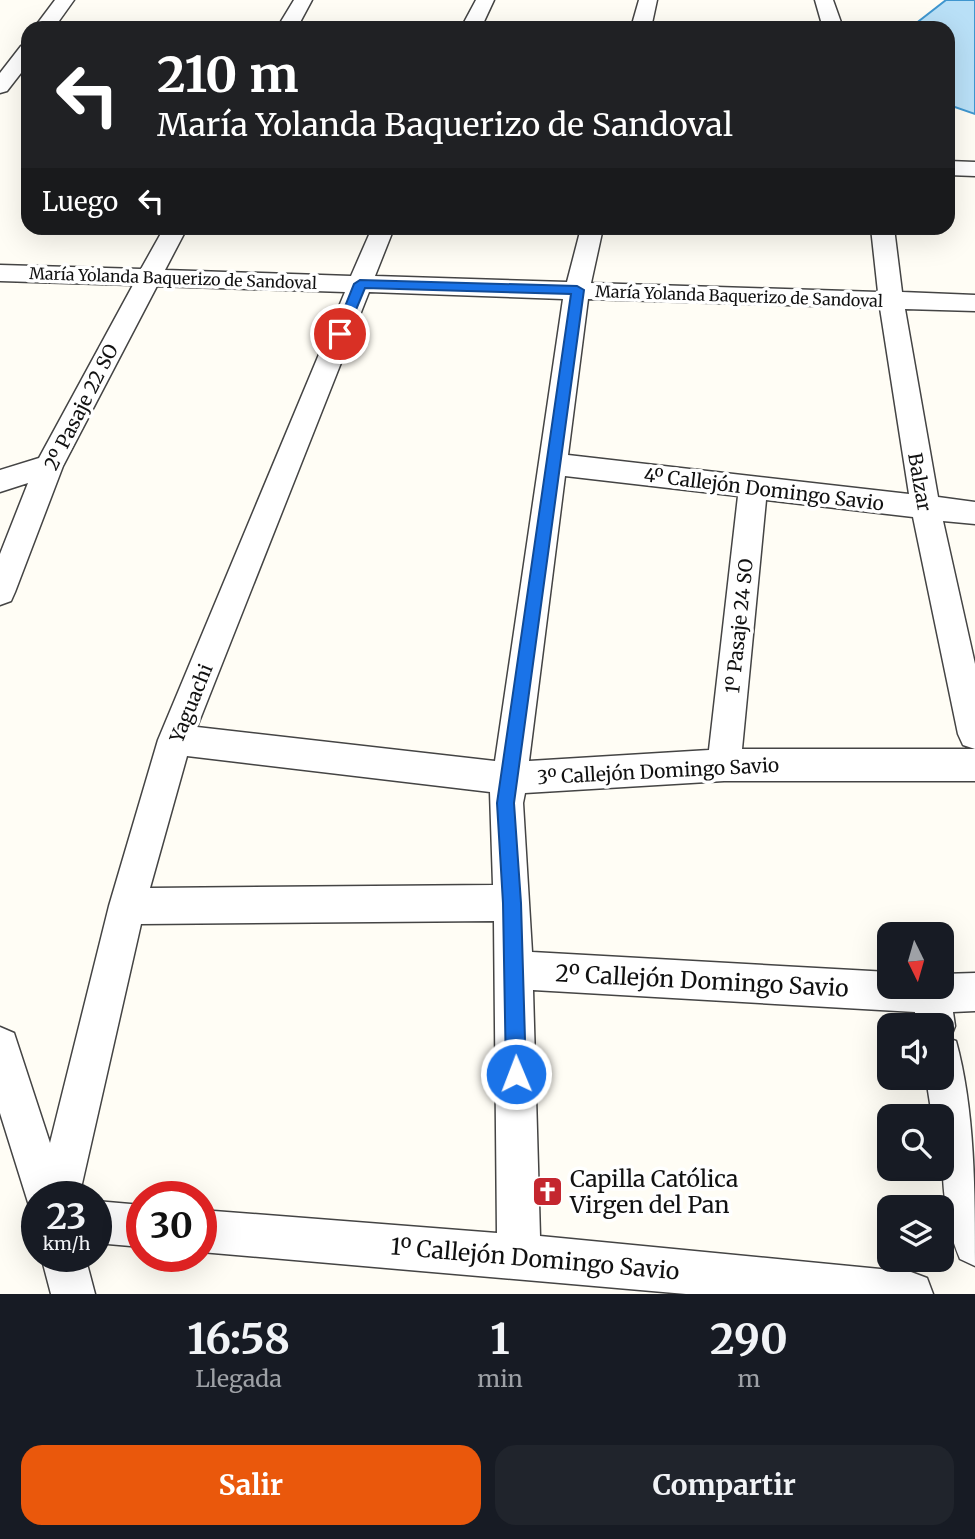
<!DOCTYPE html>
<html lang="es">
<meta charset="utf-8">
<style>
:root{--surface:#171b24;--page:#20242c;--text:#f1f3f6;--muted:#9ea1a6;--accent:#ea580c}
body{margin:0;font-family:Merriweather,serif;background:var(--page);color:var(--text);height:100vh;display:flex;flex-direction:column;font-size:26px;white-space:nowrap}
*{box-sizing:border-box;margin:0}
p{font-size:23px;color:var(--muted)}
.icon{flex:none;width:38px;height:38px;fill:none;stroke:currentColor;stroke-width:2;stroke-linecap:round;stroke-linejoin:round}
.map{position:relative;height:1294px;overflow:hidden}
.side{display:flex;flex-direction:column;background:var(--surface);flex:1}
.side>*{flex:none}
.hud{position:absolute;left:21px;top:21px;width:934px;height:214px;border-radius:21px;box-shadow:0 7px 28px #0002;background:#202124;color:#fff;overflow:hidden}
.needle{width:46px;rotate:175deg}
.buttons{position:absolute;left:877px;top:922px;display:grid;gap:14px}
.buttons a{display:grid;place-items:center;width:77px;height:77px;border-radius:14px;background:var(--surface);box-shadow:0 7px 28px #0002;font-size:35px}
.speed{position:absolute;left:21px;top:1181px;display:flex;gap:14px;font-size:35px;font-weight:700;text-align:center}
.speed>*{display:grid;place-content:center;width:91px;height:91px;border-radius:50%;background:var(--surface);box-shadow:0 7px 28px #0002;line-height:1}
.speed small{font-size:18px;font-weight:400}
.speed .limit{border:10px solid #d22;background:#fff;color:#111}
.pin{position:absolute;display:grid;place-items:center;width:60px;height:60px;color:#fff;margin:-30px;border:4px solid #fff;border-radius:50%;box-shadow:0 2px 7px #0007}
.me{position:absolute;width:77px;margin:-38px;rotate:359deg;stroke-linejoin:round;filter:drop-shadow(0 0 5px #0008)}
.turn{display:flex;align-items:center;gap:24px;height:147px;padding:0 21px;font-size:32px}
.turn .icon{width:91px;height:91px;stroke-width:2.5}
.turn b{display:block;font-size:49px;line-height:60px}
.then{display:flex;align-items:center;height:66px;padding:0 21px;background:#0003;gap:14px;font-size:26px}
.eta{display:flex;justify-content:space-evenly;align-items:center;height:119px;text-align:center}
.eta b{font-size:42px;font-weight:700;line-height:49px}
.primary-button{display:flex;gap:14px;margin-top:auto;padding:14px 21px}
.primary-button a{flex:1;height:80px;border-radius:21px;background:var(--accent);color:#fff;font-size:28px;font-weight:700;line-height:80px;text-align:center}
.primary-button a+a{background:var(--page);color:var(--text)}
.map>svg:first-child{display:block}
.water{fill:#b9e0f7;stroke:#3f96cf;stroke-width:2}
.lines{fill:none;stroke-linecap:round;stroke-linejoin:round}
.minor-casing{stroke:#444;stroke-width:3}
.minor{fill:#fff;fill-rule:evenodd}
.route{fill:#1a73e8;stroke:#114b97;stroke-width:2}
.labels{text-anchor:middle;stroke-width:7;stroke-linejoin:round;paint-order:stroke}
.far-street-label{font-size:16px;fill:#111;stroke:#fff}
.street-label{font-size:19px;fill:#111;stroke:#fff}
.near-street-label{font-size:23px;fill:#111;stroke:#fff}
.near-poi-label{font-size:23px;fill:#111;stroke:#fff;text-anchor:start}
</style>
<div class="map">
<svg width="975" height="1294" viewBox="0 0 975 1294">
<rect width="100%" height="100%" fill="#fffdf5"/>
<!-- water -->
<path class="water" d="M946 0H975V114L949 105 948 28H910Z"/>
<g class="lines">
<defs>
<path id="minor" d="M55 0H74L54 28H34Z
M294 0H312L297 28H277Z
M476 0H494L481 28H461Z
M639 0H657L651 28H631Z
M815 0H833L843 28H823Z
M28 44V64L7 91 0 93V73L21 46Z
M948 161 975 162V176L948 175Z
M164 228H187L165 270 351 276 372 228H394L375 276 567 282 581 228H603L591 283 878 292 871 228H894L902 292 975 295V311L905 309 938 497 975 502V524L943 521 975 664V749L963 745 958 734 913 517 766 500 742 749H975V781H724L525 793 523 803 532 952 889 972V987H942V974L975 973V1011L953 1012 955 1026 950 1039 956 1041C975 1110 975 1193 975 1266L960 1259C941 1215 942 1164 942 1116H932L926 1078H942V1026H916L915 1012 533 990 540 1236 911 1272 927 1278 933 1294H686L201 1252V1210L497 1233 494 921 141 924 79 1197H37V1214L31 1212 0 1113V1027L14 1033 50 1143 109 906 158 740 345 292 157 286 63 466 15 592 11 601 0 605V554L28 483 0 492V470L39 458 133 285 0 281V265L141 269ZM369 292 563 299 495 761 197 727ZM588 299 880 308 909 494 568 455ZM565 476 738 496 709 750 529 761ZM187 756 490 792 493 885 150 888Z
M96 1201 142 1205V1247L96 1243Z
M41 1256H85L95 1294H51Z"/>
</defs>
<!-- minor casing -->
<use href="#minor" class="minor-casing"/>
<!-- minor -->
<use href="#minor" class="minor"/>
</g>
<!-- route -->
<path class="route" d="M360 280 577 286 584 290 514 803 521 903 526 1074 523 1081 516 1084 509 1081 506 1074 503 903 497 803 571 294 365 288 346 334 340 339 335 338 334 334 354 284Z"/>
<!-- icons -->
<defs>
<symbol id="church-square" viewBox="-11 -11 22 22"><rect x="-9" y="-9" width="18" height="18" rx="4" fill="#c4262e" stroke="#fff"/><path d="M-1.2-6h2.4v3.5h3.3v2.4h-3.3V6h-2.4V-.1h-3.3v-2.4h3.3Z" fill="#fff"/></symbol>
</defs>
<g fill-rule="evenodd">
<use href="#church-square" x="530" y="1174" width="35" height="35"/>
</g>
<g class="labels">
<!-- far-street labels -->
<g class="far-street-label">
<text transform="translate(173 278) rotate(2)" y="6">María Yolanda Baquerizo de Sandoval</text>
<text transform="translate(739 296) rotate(2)" y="6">María Yolanda Baquerizo de Sandoval</text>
</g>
<!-- street labels -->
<g class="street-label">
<text transform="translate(81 407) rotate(-63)" y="7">2º Pasaje 22 SO</text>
<text transform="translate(920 482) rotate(80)" y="7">Balzar</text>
<text transform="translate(764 489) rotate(7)" y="7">4º Callejón Domingo Savio</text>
<text transform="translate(739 626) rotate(-84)" y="7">1º Pasaje 24 SO</text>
<text transform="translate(191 703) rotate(-68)" y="7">Yaguachi</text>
<text transform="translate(658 771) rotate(-3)" y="7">3º Callejón Domingo Savio</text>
</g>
<!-- near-street labels -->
<g class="near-street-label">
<text transform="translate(702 981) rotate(3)" y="8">2º Callejón Domingo Savio</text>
<text transform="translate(535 1259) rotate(5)" y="8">1º Callejón Domingo Savio</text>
</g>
<!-- near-poi labels -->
<g class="near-poi-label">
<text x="570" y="1187">Capilla Católica<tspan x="570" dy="26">Virgen del Pan</tspan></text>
</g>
</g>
</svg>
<div class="buttons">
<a><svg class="needle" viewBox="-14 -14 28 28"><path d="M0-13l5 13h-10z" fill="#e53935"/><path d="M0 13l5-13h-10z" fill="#9ea1a6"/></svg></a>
<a><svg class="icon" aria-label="sound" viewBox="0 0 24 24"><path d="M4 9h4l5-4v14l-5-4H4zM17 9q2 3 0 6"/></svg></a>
<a><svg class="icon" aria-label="search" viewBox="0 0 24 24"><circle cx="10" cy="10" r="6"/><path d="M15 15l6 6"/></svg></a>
<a><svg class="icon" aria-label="layers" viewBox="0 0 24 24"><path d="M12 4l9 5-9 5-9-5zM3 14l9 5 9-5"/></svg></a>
</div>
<div class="speed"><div>23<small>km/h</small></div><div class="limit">30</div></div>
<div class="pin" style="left:340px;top:334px;background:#d93025"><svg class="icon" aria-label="arrive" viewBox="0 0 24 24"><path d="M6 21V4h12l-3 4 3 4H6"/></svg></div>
<svg class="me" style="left:516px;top:1074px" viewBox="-20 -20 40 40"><circle r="17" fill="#1a73e8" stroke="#fff" stroke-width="3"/><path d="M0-11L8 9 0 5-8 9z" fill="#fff"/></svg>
<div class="hud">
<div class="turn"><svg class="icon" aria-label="left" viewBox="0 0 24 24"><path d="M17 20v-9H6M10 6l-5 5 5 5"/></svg><div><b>210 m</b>María Yolanda Baquerizo de Sandoval</div></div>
<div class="then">Luego<svg class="icon" aria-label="left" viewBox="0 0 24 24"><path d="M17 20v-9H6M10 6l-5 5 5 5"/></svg></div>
</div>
</div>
<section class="side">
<div class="eta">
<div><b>16:58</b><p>Llegada</p></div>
<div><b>1</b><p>min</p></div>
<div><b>290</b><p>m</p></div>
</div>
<div class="primary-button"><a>Salir</a><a>Compartir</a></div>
</section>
